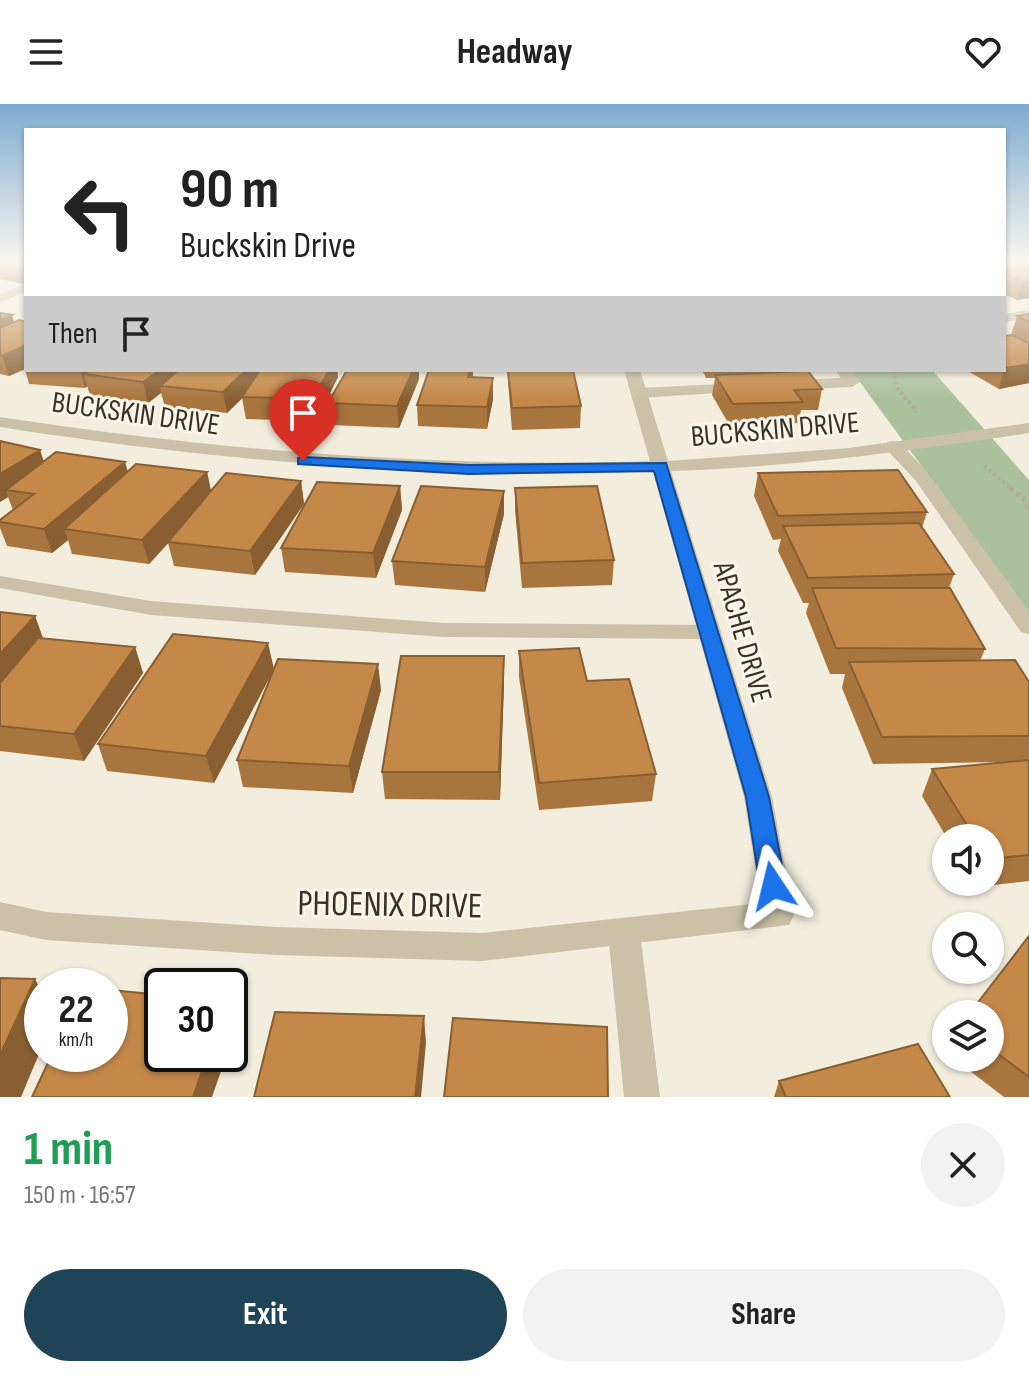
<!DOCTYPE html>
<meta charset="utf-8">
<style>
:root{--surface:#fff;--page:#f2f2f2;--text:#222;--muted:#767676;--accent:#1f4458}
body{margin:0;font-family:"Sofia Sans Condensed",sans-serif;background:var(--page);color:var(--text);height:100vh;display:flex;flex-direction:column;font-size:30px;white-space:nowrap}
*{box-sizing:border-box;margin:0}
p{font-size:26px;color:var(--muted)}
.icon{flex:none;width:44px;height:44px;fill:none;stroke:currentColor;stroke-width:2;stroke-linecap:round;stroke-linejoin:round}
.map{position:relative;height:993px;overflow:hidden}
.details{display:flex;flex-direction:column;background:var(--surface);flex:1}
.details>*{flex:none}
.top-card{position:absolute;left:24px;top:24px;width:982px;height:244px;border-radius:0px;box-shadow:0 2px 6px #0004;background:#fff;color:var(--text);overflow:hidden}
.fabs{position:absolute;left:932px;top:720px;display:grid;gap:16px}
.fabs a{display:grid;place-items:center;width:72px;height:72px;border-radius:50%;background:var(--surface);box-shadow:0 2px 6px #0004;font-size:40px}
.speed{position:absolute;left:24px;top:864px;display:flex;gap:16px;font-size:40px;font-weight:700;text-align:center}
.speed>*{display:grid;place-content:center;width:104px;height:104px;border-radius:50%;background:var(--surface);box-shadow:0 2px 6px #0004;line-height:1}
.speed small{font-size:20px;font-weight:400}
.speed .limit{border:4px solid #111;border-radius:12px;background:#fff;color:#111}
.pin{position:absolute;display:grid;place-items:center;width:68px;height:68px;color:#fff;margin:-82px -34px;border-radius:50% 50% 50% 0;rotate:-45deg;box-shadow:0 0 8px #0007}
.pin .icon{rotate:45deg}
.me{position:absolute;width:88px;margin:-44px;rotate:350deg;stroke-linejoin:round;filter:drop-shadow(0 0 6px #0008)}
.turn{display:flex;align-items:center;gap:28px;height:168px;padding:0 24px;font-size:36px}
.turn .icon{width:104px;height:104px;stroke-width:2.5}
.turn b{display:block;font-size:56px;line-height:68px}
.then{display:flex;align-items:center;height:76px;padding:0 24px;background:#0003;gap:16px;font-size:30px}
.round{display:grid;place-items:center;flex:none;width:84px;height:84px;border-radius:42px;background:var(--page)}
.head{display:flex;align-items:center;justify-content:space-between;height:136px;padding:0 24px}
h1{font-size:48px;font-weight:700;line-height:60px;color:#1e9e55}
.action{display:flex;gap:16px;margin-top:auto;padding:16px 24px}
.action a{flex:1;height:92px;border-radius:48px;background:var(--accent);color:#fff;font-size:32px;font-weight:700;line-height:92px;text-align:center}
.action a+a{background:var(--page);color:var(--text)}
header{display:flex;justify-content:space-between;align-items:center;height:104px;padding:0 24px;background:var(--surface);font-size:36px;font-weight:700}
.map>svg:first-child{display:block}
.green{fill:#abc19d}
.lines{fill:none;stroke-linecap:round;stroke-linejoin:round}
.path-far1{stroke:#b5ab93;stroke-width:4;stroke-dasharray:3 3;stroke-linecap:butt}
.path{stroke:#b5ab93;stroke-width:5;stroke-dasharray:4 4;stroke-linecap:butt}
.service{fill:#cac1a8;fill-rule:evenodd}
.minor{fill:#cac1a8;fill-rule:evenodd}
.wall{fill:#a9753e}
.shaded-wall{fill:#895f32}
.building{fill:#c48848;stroke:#895f32;stroke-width:2}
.route{fill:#1a73e8;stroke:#114b97;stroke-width:2}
.labels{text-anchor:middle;stroke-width:6;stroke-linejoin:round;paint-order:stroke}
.street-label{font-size:30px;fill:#373128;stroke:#f9f6e9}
.near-street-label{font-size:36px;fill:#373128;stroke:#f9f6e9}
</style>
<header><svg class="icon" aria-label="menu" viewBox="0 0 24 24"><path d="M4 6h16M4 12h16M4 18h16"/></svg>Headway<svg class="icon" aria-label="heart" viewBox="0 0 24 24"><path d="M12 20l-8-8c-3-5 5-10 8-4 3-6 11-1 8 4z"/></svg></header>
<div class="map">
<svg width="1029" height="993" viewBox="0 0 1029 993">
<rect width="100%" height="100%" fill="#f2eddc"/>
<!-- green -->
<path class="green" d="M851 266H932L1029 376V508Z"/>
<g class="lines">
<!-- path-far1 -->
<path class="path-far1" d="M893 266 897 284 917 308
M984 362 1013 386"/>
<!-- path -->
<path class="path" d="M1010 384 1024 395 1029 405"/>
<!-- service -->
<path class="service" d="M26 180V188L0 198V190Z
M1029 206V214L1004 218V210Z
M835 266H851L860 278 852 283 789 286 781 281 789 276 841 274Z
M742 279 748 281V287L639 294 631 289 639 284Z
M893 337 899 338 928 369 1029 507V530L1021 528 916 377 887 346V338Z
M0 472 151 497 444 519 710 521 721 528 710 535 444 533 151 511 0 484Z
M624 814 635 818 640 828 660 993H624L608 828 613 818Z"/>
<!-- minor -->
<path class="minor" d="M624 266H640L668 357 849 344 1029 319V329C910 347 791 363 671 367L772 693 794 811 789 821 482 857 276 851 46 836 0 826V798L46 808 276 823 482 829 761 799 744 693 653 368C433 375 217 357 0 323V313C216 346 431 364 650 357Z"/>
</g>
<!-- wall -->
<path class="wall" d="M0 157H26L23 180 0 175Z
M1004 157H1029V194L1017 196 1004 190Z
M0 209 14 218H26V266H337L338 273 316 317 246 315 242 294 227 309 165 303 161 289 148 299 90 291 87 282 85 284 29 280 25 265 9 272 0 270Z
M1029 210V279L999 285 966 266H1004V232L1011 231 1017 212Z
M429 266H473V273L493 295 487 325 418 322 417 301Z
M507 266 581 302 580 324 512 326Z
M702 266H780L779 268 822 285 818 306H801L799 319 730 322 712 291 715 274H706Z
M419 275 399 324 331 321 328 299Z
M0 337 40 346 44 358 128 367 207 368 211 387 301 377 304 400 255 471 174 462 168 439 149 460 72 450 68 436 52 449 7 442 0 424V416L13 406 8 393 0 398Z
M758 369 927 408 922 424 954 470 949 484 985 545 980 557 1029 578V777L976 783 974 778H990V734H947L922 692 932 665 1005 658 873 660 842 584 845 570H830L806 509 809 499H803L778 447 781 435 773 436 754 392Z
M400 382 402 406 376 474 285 468 281 444Z
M515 384 614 456 612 481 522 484 515 407Z
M504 410 485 488 395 481 392 457Z
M0 508 35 512 43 534 135 543 143 569 84 657 0 647Z
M519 547 656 670 652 697 539 706 519 573Z
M274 565 214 679 107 667 98 640Z
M504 579 500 696 385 695 382 668Z
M381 586 353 689 243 683 237 656Z
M1029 832V993H1004L953 954H990V910Z
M779 977 950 993H774Z"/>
<!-- shaded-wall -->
<path class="shaded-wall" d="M26 159V179L23 180 17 162Z
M1029 177V194L1017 196 1022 178Z
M12 211 18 230 0 238V216Z
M26 241V259H23L25 265 9 272 2 252Z
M1029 260V279L999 285 1005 264Z
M80 266H107L84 270 87 282 85 284Z
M160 266H193L160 282 161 289 148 299 143 278Z
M246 266H271L227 309 223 288Z
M329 266H337L338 273 316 317 313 295Z
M413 266H419V275L399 324 397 302Z
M470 266H473V276L468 273Z
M493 274V295L487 325V303Z
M40 346 47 369 6 386 8 393 0 398V370Z
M125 358 132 381 64 425 68 436 52 449 44 425Z
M207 368 212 392 149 460 142 436Z
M301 377 304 400 255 471 250 447Z
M400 382 402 406 376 474 373 449Z
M504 387V410L485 488V463Z
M35 512 44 538 0 588V550Z
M268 539 274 565 214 679 206 652Z
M135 543 143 569 84 657 74 630Z
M504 552V579L500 696 499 668Z
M378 560 381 586 353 689 349 662Z
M35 875 42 888V943L21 993H0V951Z
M230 906 236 923 230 940Z
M424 912 426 939 421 993H415Z
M208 950H227L212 993H193Z"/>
<!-- building -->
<path class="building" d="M0 157H26V159L17 162 0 158Z
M1004 157H1013L1029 164V177L1022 178 1004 170Z
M0 209 12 211 0 216Z
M1029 210V218L1017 212Z
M19 216 26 218V241L2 252 0 251V224Z
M1013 231 1029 239V260L1005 264 1004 263V232Z
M90 266H160L143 278 84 270Z
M179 266H246L223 288 160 282Z
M260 266H329L313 295 242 293Z
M347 266H413L397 302 328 299Z
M429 266H470L468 273 493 274 487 303 417 301Z
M508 266H573L581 302 512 304Z
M808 267 822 285 794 286 803 298 733 300 715 271Z
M0 337 40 346 0 370Z
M56 348 125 358 44 425 0 418V416L34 390 6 386Z
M136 360 207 368 142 436 64 425Z
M898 366 927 408 778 412 758 369Z
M226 369 301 377 250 447 168 438Z
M317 378 400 382 373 449 281 444Z
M421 382 504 387 485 463 392 457Z
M597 382 614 456 522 459 515 384Z
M919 419 954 470 808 474 783 422Z
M812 484H950L985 545 836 544Z
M0 508 35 512 0 550Z
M173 530 268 539 206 652 98 640Z
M38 534 135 543 74 630 0 622V579Z
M579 544 587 577 629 575 656 670 539 679 519 547Z
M401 552H504L499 668H382Z
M278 555 378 560 349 662 237 656Z
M1015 556 1029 578V632L882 633 849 558Z
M1029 656V751L990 755V734H975L932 665Z
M1029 832V973L990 944V910H969Z
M0 874 35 875 0 951Z
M110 886 162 891V950H208L193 993H32L52 950H110Z
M275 908 424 912 415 993H254Z
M453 914 607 923 608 993H444Z
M918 940 950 993H786L779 977Z"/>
<!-- sky -->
<linearGradient id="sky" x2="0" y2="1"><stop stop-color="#7dabd1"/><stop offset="0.53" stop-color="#f9f7ef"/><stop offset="1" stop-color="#f9f7ef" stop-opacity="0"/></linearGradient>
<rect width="1029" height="296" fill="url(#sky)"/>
<!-- route -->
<path class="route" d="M303 353 469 361 666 359 769 693 786 782 782 789 773 793 764 789 760 782 746 693 654 367 469 370 298 360V354Z"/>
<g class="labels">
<!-- street labels -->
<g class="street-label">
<text transform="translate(136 309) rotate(8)" y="10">BUCKSKIN DRIVE</text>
<text transform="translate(775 325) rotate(-5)" y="10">BUCKSKIN DRIVE</text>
<text transform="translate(743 528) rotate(74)" y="10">APACHE DRIVE</text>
</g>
<!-- near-street labels -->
<g class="near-street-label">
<text transform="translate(390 799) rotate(1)" y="13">PHOENIX DRIVE</text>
</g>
</g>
</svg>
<div class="fabs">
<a><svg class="icon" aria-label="sound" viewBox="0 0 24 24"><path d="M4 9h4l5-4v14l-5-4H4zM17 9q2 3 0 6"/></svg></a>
<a><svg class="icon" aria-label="search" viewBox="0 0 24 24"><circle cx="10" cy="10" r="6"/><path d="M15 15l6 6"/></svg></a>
<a><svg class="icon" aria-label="layers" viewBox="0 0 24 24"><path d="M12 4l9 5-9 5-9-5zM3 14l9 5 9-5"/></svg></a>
</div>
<div class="speed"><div>22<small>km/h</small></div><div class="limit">30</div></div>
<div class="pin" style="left:303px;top:357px;background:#d93025"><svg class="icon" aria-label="arrive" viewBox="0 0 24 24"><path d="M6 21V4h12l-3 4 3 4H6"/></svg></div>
<svg class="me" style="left:773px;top:782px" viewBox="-20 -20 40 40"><path d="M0-17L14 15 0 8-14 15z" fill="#1a73e8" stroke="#fff" stroke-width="4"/></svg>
<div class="top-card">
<div class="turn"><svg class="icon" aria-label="left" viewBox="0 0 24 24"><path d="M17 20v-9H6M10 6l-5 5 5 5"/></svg><div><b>90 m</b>Buckskin Drive</div></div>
<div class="then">Then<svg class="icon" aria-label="arrive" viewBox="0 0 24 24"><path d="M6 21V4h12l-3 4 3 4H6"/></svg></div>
</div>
</div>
<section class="details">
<div class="head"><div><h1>1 min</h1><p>150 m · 16:57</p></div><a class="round"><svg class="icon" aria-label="close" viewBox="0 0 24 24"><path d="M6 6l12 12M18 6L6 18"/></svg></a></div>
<div class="action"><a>Exit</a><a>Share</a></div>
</section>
